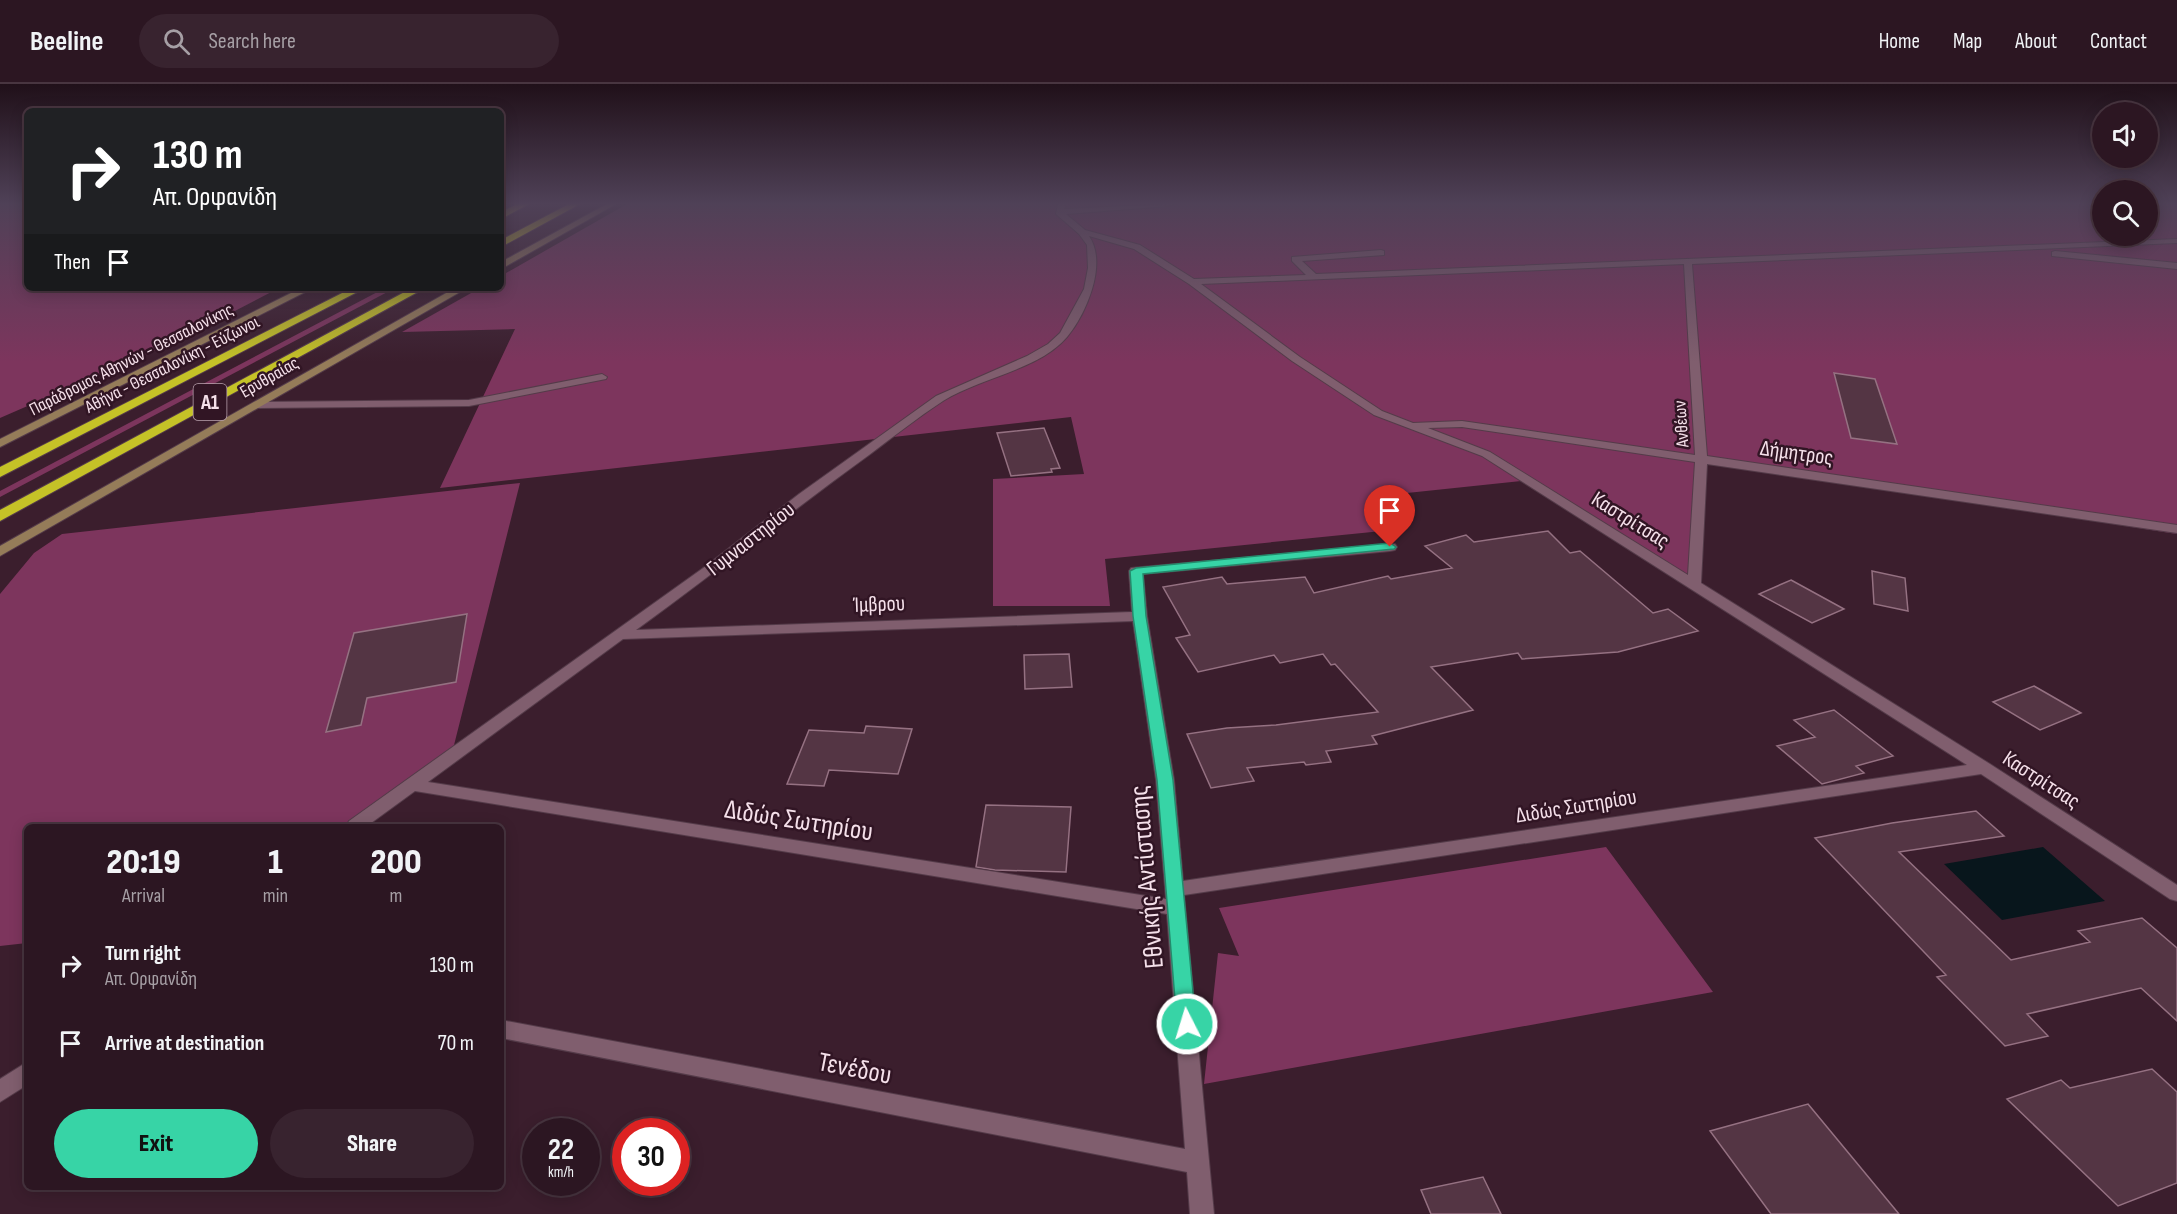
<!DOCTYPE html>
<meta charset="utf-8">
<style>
:root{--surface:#2c1622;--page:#38232f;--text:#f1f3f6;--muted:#a69fa5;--line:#483540;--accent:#37d4a6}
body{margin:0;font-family:"Sofia Sans Condensed",sans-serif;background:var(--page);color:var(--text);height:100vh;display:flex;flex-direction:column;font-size:22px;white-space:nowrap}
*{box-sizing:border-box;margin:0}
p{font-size:20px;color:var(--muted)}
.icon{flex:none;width:33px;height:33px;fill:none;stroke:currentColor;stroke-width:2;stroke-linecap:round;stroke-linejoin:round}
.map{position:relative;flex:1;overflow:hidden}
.drawer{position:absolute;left:24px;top:740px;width:480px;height:366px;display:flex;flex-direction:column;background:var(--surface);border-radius:9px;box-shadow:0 3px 15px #0003,0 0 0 2px var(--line)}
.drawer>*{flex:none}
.top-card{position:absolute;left:24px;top:24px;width:480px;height:183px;border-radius:9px;box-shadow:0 3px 15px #0003,0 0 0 2px var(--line);background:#202124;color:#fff;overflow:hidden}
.controls{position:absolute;left:2092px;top:18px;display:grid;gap:12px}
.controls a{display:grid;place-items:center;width:66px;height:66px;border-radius:50%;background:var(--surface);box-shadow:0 3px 15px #0003,0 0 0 2px var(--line);font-size:30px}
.speed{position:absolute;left:522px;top:1034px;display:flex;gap:12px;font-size:30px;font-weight:700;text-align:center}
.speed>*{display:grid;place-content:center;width:78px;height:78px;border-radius:50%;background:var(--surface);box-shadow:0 3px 15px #0003,0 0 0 2px var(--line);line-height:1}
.speed small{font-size:15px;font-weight:400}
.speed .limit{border:9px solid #d22;background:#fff;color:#111}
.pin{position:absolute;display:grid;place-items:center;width:51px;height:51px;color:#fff;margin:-62px -26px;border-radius:50% 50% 50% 0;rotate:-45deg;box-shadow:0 0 6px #0007}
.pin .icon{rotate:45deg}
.me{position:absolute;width:66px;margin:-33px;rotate:355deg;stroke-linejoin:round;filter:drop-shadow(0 0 4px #0008)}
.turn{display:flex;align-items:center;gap:21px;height:126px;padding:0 30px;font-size:27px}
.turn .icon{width:78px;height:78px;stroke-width:2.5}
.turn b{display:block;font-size:42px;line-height:51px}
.then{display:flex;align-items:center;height:57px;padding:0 30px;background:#0003;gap:12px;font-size:22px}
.eta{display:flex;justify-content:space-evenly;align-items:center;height:102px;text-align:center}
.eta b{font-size:36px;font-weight:800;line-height:42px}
.button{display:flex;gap:12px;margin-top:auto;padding:12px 30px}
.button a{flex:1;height:69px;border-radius:36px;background:var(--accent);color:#111;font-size:24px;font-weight:800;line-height:69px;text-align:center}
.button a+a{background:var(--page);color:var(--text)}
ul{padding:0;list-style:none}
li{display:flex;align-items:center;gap:18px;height:78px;padding:0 30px}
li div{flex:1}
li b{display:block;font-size:22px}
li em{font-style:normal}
header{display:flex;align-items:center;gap:36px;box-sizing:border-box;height:84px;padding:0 30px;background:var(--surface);border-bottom:2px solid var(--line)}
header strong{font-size:28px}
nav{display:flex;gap:33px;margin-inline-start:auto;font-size:21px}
.search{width:420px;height:54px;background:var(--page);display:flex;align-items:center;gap:15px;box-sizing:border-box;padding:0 21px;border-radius:33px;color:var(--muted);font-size:22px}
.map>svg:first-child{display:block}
.green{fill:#7d355d}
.water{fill:#08161c}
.building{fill:#543544;stroke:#957182;stroke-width:1.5}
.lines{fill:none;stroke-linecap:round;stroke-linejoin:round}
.minor-casing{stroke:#543b49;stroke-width:2}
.secondary-casing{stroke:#543b49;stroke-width:2}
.motorway-casing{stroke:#543b49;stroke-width:2}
.minor{fill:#805e6e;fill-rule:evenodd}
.secondary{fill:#957c59;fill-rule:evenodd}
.motorway{fill:#c5c227;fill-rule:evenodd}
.route{fill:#37d4a6;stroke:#248a6c;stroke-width:1.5}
.labels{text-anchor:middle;stroke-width:5;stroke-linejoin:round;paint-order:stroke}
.far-street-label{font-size:18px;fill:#f5e0ea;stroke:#311524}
.shield{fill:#311524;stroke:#baa3af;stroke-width:1.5}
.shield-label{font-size:21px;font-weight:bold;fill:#f5e0ea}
.street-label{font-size:22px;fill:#f5e0ea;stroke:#311524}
.near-street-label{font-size:27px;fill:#f5e0ea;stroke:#311524}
</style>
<header>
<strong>Beeline</strong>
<div class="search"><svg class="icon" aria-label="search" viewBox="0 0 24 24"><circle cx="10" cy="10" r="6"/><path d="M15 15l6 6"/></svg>Search here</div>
<nav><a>Home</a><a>Map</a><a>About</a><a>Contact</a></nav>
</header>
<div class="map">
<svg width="2177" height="1130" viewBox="0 0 2177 1130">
<rect width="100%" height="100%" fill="#3b1e2d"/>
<!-- green -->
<path class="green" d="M0 120H27V204H279L179 256 0 334Z
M627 120H2103V152H2148V120H2177V450L1700 376 1692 499 1531 396 1369 413 1392 446 1105 475 1110 522H993V395L1084 390 1071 333 440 404 515 245 402 248 480 204H501V192Z
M385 204H395L0 413V407Z
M520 399 449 681 365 742H27V859L0 862V510L34 469 62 450Z
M1606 763 1713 908 1204 1000 1218 869 1239 872 1219 824Z"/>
<!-- water -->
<path class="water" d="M2043 763 2105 817 2002 836 1944 780Z"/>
<!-- building -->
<path class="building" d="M1834 289 1875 295 1897 360 1851 354Z
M1044 344 1060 384 1051 385 1052 388 1011 392 997 349Z
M1548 447 1570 469 1580 467 1653 529 1668 525 1698 547 1618 568 1522 575 1518 569 1431 583 1473 626 1372 652 1377 660 1326 667 1331 678 1306 681 1304 678 1247 684 1254 697 1211 704 1187 650 1227 644 1276 641 1378 628 1335 580 1331 581 1323 570 1280 579 1274 571 1198 588 1176 554 1190 551 1163 503 1222 493 1227 500 1305 493 1314 509 1388 492 1391 495 1452 484 1425 462 1466 451 1474 458Z
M1872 487 1905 494 1908 527 1874 520Z
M1791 496 1844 525 1812 539 1759 510Z
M467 530 456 598 367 614 361 641 326 648 354 549Z
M1069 570 1072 603 1025 605 1024 571Z
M2034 602 2081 629 2040 646 1993 618Z
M1834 626 1893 672 1856 682 1864 689 1822 700 1777 662 1815 653 1794 636Z
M866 642 912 645 898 690 829 686 824 702 787 700 809 646 864 649Z
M986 721 1071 723 1066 788 995 786 976 783Z
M1976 727 2004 752 1899 768 2011 876 2090 858 2078 847 2142 834 2177 864V937L2141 904 2027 930 2048 952 2005 962 1937 893 1946 891 1815 754 1892 739Z
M2152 985 2177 1008V1099L2118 1122 2007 1015 2061 996 2070 1004Z
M1808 1020 1899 1130H1771L1710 1047Z
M1483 1093 1501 1130H1431L1421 1106Z"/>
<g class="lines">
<defs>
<path id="minor" d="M1058 120H1066L1064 125 1173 120 1169 122 1066 130 1085 146 1140 161 1194 195 1306 191 1292 177V173L1381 166 1384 167V171L1302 177 1316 190 2177 155V159L1692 180 1707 372 2177 441V449L1707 380 1701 499 1990 680 2177 801V817L2170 815 1981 690 1184 811 1214 1130H1190L1187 1088 501 954V936L1185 1065 1167 830 415 707 367 742H346L349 737 706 482 799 410 936 312 1027 272 1048 260 1060 249 1084 205 1088 184 1087 161 1079 150 1056 130ZM1089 152 1134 165 1189 200 1292 277 1374 331 1482 372 1967 681 1183 797 1174 696 1147 532 1143 490 1390 467 1395 466 1397 463 1395 460 1131 484 1129 487 1132 528 636 546C715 489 790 428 869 371 893 353 917 334 943 317 979 294 1039 286 1067 253 1086 230 1108 180 1089 152ZM1684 180 1695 371 1462 337 1413 339 1382 327 1300 273 1201 200ZM1462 343 1695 378 1688 491 1490 368 1428 344ZM1133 537 1156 696 1166 815 428 698 623 555Z
M2055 167 2177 179V185L2052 172V168Z
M602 290 607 293 606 295 469 322 257 324 252 321 257 318 469 316Z
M27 978V1001L0 1018V995Z"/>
<path id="secondary" d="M607 120H616L501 185V178Z
M301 204H313L0 363V355Z
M455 204H467L0 472V462Z"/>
<path id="motorway" d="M517 120H529L501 135V128Z
M569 120H580L501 163V156Z
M352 204H365L0 393V383Z
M412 204H425L0 437V426Z"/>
</defs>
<!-- minor casing -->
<use href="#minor" class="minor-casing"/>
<!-- secondary casing -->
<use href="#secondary" class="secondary-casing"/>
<!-- motorway casing -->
<use href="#motorway" class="motorway-casing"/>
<!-- minor -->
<use href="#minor" class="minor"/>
<!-- secondary -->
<use href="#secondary" class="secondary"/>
<!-- motorway -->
<use href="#motorway" class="motorway"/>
</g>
<!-- sky -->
<linearGradient id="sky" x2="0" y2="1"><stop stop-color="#201019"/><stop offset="0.43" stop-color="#4f4157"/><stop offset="1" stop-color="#4f4157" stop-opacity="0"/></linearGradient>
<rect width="2177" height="278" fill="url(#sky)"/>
<!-- route -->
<path class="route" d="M1390 459 1396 463 1394 465 1143 490 1146 532 1173 696 1196 940 1194 946 1187 948 1180 946 1177 940 1157 696 1133 532 1130 487 1136 484Z"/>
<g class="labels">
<!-- far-street labels -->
<g class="far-street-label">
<text transform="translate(131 275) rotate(-27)" y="6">Παράδρομος Αθηνών - Θεσσαλονίκης</text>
<text transform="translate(172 280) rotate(-27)" y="6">Αθήνα - Θεσσαλονίκη - Εύζωνοι</text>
<text transform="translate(269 293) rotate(-30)" y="6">Ερυθραίας</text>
<text transform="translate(1681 340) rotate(-94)" y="6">Ανθέων</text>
</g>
<!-- shield labels -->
<rect class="shield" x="193.5" y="300" width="33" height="36" rx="4.5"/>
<g class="shield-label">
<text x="210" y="325">Α1</text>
</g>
<!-- street labels -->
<g class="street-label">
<text transform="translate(1797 368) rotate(8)" y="8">Δήμητρος</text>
<text transform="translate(1631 435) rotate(32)" y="8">Καστρίτσας</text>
<text transform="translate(750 454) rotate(-38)" y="8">Γυμναστηρίου</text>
<text transform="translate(879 519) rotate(-2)" y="8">Ίμβρου</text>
<text transform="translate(2042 695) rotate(33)" y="8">Καστρίτσας</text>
<text transform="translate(1576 721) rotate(-9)" y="8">Διδώς Σωτηρίου</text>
</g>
<!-- near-street labels -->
<g class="near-street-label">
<text transform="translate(799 736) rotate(9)" y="9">Διδώς Σωτηρίου</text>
<text transform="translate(1146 793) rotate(-95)" y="9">Εθνικής Αντίστασης</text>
<text transform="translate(855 984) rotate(11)" y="9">Τενέδου</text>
</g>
</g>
</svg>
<div class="controls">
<a><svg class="icon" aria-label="sound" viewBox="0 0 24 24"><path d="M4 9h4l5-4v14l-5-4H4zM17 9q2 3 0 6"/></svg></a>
<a><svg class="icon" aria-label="search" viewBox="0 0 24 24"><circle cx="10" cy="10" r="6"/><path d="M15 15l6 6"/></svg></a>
</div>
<div class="speed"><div>22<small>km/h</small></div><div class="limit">30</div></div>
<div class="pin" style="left:1390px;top:463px;background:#d93025"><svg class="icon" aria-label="arrive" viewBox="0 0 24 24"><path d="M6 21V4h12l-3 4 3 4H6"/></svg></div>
<svg class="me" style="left:1187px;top:940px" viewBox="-20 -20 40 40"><circle r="17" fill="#37d4a6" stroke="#fff" stroke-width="3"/><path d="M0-11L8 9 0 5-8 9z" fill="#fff"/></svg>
<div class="top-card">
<div class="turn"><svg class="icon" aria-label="right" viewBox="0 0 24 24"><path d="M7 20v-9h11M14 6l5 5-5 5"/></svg><div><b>130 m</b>Απ. Ορφανίδη</div></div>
<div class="then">Then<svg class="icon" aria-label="arrive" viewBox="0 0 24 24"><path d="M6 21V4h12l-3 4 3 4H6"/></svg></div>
</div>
<section class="drawer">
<div class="eta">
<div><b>20:19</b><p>Arrival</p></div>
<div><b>1</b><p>min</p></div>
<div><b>200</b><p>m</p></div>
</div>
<ul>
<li><svg class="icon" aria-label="right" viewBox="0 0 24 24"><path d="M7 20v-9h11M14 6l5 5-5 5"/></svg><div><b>Turn right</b><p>Απ. Ορφανίδη</p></div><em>130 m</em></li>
<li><svg class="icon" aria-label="arrive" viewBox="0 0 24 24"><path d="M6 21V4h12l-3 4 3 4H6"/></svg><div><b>Arrive at destination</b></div><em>70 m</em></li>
</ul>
<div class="button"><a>Exit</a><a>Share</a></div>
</section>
</div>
